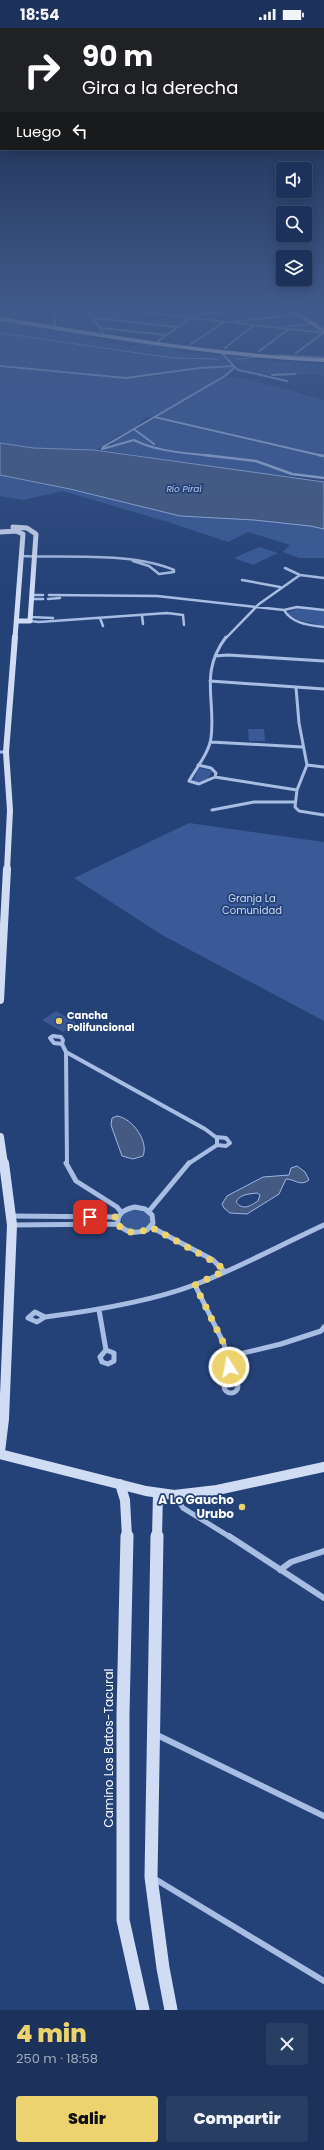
<!DOCTYPE html>
<html lang="es">
<meta charset="utf-8">
<style>
:root{--surface:#1c325a;--page:#293e63;--text:#f1f3f6;--muted:#a0aabb;--line:#3a4d70;--accent:#ecd36d}
body{margin:0;font-family:Poppins,sans-serif;background:var(--page);color:var(--text);height:100vh;display:flex;flex-direction:column;font-size:15px;white-space:nowrap}
*{box-sizing:border-box;margin:0}
p{font-size:13px;color:var(--muted)}
.icon{flex:none;width:22px;height:22px;fill:none;stroke:currentColor;stroke-width:2;stroke-linecap:round;stroke-linejoin:round}
.map{position:relative;height:1982px;overflow:hidden}
.details{display:flex;flex-direction:column;background:var(--surface);flex:1}
.details>*{flex:none}
.top-card{position:absolute;left:0px;top:0px;width:324px;height:122px;box-shadow:0 2px 10px #0003,0 0 0 1px var(--line);background:#202124;color:#fff;overflow:hidden}
.fabs{position:absolute;left:276px;top:134px;display:grid;gap:8px}
.fabs a{display:grid;place-items:center;width:36px;height:36px;border-radius:4px;background:var(--surface);box-shadow:0 2px 10px #0003,0 0 0 1px var(--line);font-size:20px}
.pin{position:absolute;display:grid;place-items:center;width:34px;height:34px;color:#fff;margin:-17px;border-radius:8px;box-shadow:0 2px 6px #0006}
.me{position:absolute;width:44px;margin:-22px;rotate:349deg;stroke-linejoin:round;filter:drop-shadow(0 0 3px #0008)}
.turn{display:flex;align-items:center;gap:14px;height:84px;padding:0 16px;font-size:18px}
.turn .icon{width:52px;height:52px;stroke-width:2.5}
.turn b{display:block;font-size:28px;line-height:34px}
.then{display:flex;align-items:center;height:38px;padding:0 16px;background:#0003;gap:8px;font-size:15px}
.round{display:grid;place-items:center;flex:none;width:42px;height:42px;border-radius:4px;background:var(--page)}
.summary{display:flex;align-items:center;justify-content:space-between;height:68px;padding:0 16px}
h1{font-size:24px;font-weight:800;line-height:30px;color:var(--accent)}
.button{display:flex;gap:8px;margin-top:auto;padding:8px 16px}
.button a{flex:1;height:46px;border-radius:4px;background:var(--accent);color:#111;font-size:16px;font-weight:800;line-height:46px;text-align:center}
.button a+a{background:var(--page);color:var(--text)}
.status{display:flex;justify-content:space-between;align-items:center;height:28px;padding:0 20px;background:var(--surface);direction:ltr}
.status svg{height:11px;fill:currentColor}
.map>svg:first-child{display:block}
.green{fill:#395a96}
.water{fill:#455a82;stroke:#9cb7e4;fill-rule:evenodd}
.lines{fill:none;stroke-linecap:round;stroke-linejoin:round}
.stream{stroke:#9cb7e4;stroke-width:1}
.street-far5{stroke:#a8bde3;stroke-width:2}
.street-far4{stroke:#a8bde3;stroke-width:2.5}
.street-far3{stroke:#a8bde3;stroke-width:3}
.street-far2{stroke:#a8bde3;stroke-width:4}
.street-far1{stroke:#a8bde3;stroke-width:5}
.street{stroke:#a8bde3;stroke-width:6}
.secondary-far5{stroke:#d0dcf3;stroke-width:4}
.secondary-far4{stroke:#d0dcf3;stroke-width:5}
.secondary-far3{stroke:#d0dcf3;stroke-width:6}
.secondary-far2{stroke:#d0dcf3;stroke-width:8}
.secondary-far1{stroke:#d0dcf3;stroke-width:10}
.secondary{stroke:#d0dcf3;stroke-width:13}
.highway{fill:#fff;fill-rule:evenodd}
.route{stroke:#ecd36d;stroke-width:7;stroke-dasharray:0 12.6}
.poi-dot{fill:#ecd36d;stroke:#254278;stroke-width:1.5}
.labels{text-anchor:middle;stroke-width:3.5;stroke-linejoin:round;paint-order:stroke}
.far-water-label{font-size:9px;font-style:italic;fill:#b3c7eb;stroke:#254278}
.park-label{font-size:10px;fill:#cad9f3;stroke:#254278}
.poi-label{font-size:10px;font-weight:bold;fill:#fff;stroke:#254278;text-anchor:start}
.near-poi-label{font-size:12px;font-weight:bold;fill:#fff;stroke:#254278;text-anchor:end}
.near-street-label{font-size:12px;fill:#fff;stroke:#254278}
</style>
<div class="status"><b>18:54</b><svg viewBox="0 0 49 12"><path d="M0 12V9h3v3zM5 12V6h3v6zM10 12V3h3v9zM15 12V0h3v12zM26 1h20v11H26zM47 4h2v5h-2z"/></svg></div>
<div class="map">
<svg width="324" height="1982" viewBox="0 0 324 1982">
<rect width="100%" height="100%" fill="#254278"/>
<!-- green -->
<path class="green" d="M89 283H124L149 286 136 294 94 289Z
M0 293 14 295 5 299 18 295 52 301 44 305 56 301 91 307 83 311 130 318H136L143 314 181 319 174 323 224 328 232 336 130 349 0 337Z
M224 325 251 328 238 329 244 331 324 336V348L314 346 297 347 294 345C279 347 253 349 236 340L250 339 237 337Z
M0 339 123 351 143 350 198 341 233 339 225 348 154 388 147 389 132 402 116 408 102 419 94 422 33 420 0 415Z
M226 349 248 351 324 372V428L185 397 156 389Z
M150 390 324 429V450L292 445 257 432 193 425 256 433 297 448 264 446 103 422 114 416 111 413 114 411 134 403 152 415 136 402 148 394Z
M0 447 70 461 180 488 254 492 310 498 324 501V530H299L283 524 290 517 248 504 228 514 168 494 63 463 23 472 0 468Z
M259 519 278 525 253 537 234 530Z
M299 580 324 583V598L298 592 286 585Z
M248 701H264L265 713H249Z
M201 740 212 743 208 751 200 755 193 753 198 742Z
M189 795 324 814V993L162 907 74 850Z
M56 983 76 995 63 1004 42 992Z
M137 1181 149 1186 151 1193 147 1199C139 1204 128 1204 122 1195 120 1185 129 1182 137 1181Z"/>
<!-- water -->
<path class="water" d="M0 415 33 420 94 422 324 454V501L310 498 254 492 180 488 70 461 0 447Z
M117 1088C132 1090 149 1113 143 1128L133 1131 122 1128 111 1097 112 1090Z
M297 1138 305 1144 309 1152C300 1159 295 1151 286 1151L279 1166 247 1186 230 1185 224 1180 222 1176 227 1168 263 1149 289 1147 291 1140ZM257 1165 260 1167 258 1173C250 1178 243 1183 236 1174 240 1166 249 1166 257 1165Z"/>
<g class="lines">
<!-- stream -->
<path class="stream" d="M0 305 173 330 217 331
M277 327 324 329
M238 331 257 329"/>
<!-- street-far5 -->
<path class="street-far5" d="M53 283 55 298
M88 283 103 305
M130 283 324 305
M186 288 235 283
M92 290 178 299
M9 291 19 283
M236 293 299 287
M287 298 313 296
M100 300 166 307
M158 313 191 290
M191 316 224 294
M225 320 254 297
M220 323 234 338
M259 323 289 301
M296 325 323 305
M0 338 126 350 200 340 234 338 238 342 287 353
M272 347 295 346
M154 389 323 428
M135 402 154 416
M103 419 225 348 234 340
M102 421 134 412C157 424 187 425 212 428"/>
<!-- street-far4 -->
<path class="street-far4" d="M204 427 256 433 292 446 324 450
M319 427 324 428
M21 528C66 530 133 524 174 542V544L159 546 149 538 133 533
M285 540 300 547 324 550
M242 552 280 559
M32 567H43
M49 567 157 568 284 582 297 579 324 582
M32 571H43
M48 571 60 570
M284 582C292 596 310 597 324 599
M142 587 143 596
M30 589 53 590
M100 590 103 598
M30 593 39 594 167 585 183 587 184 597
M226 610 259 576 300 547"/>
<!-- street-far3 -->
<path class="street-far3" d="M215 628 228 627 324 633
M210 653 324 661
M296 660 299 695 307 737 297 762 295 779 299 783 324 787
M211 714 302 719
M0 724H6
M198 737 211 740 216 745 215 749
M307 737 324 739
M215 749 199 756 189 753C196 740 209 725 211 710 216 671 199 645 226 609
M215 749 297 762
M212 782 254 774H295"/>
<!-- street-far2 -->
<path class="street-far2" d="M53 1008 61 1009 63 1012 62 1016 54 1015 50 1010Z
M62 1016 66 1024 67 1136
M66 1024 205 1101 217 1110V1117L188 1136
M216 1109 226 1110 230 1115 226 1118 217 1117"/>
<!-- street-far1 -->
<path class="street-far1" d="M66 1135 76 1153 117 1179 121 1184
M135 1179 145 1181 152 1187 153 1195 147 1202C136 1206 126 1205 118 1196 117 1185 125 1181 135 1179Z
M149 1183 189 1135
M11 1188 118 1189
M12 1197 118 1196
M151 1199 213 1232 224 1243
M195 1257 224 1316 230 1350
M99 1282 106 1322
M35 1284 45 1289 37 1294 28 1290Z
M45 1289C92 1283 149 1274 194 1257 237 1241 282 1216 324 1197
M106 1322 114 1325V1333L108 1336 102 1334 100 1329Z
M227 1329 281 1316 321 1303 324 1299
M224 1358a7 7 0 1 1 14 0a7 7 0 1 1-14 0Z
M174 1467 183 1480 230 1509"/>
<!-- street -->
<path class="street" d="M229 1508 324 1570
M280 1542 291 1534 324 1523
M155 1706 324 1788
M155 1851 324 1953"/>
<!-- secondary-far5 -->
<path class="secondary-far5" d="M293 283 324 303"/>
<!-- secondary-far4 -->
<path class="secondary-far4" d="M13 499 27 500 36 506 30 593H17
M0 504 16 503 23 506 15 610"/>
<!-- secondary-far3 -->
<path class="secondary-far3" d="M7 842 10 782 6 724 15 609"/>
<!-- secondary-far2 -->
<path class="secondary-far2" d="M0 972 7 841
M0 1109 4 1136"/>
<!-- secondary-far1 -->
<path class="secondary-far1" d="M0 1424 4 1391 12 1197 4 1135
M0 1426 146 1463 174 1467 217 1462 324 1439
M120 1456 125 1472 127 1509
M157 1509 158 1465"/>
<!-- secondary -->
<path class="secondary" d="M127 1508 123 1686V1892L143 1982
M157 1508 151 1849 163 1940 171 1982"/>
<!-- highway -->
<path class="highway" d="M0 289C107 306 215 326 324 330V334C215 329 107 310 0 293Z"/>
</g>
<!-- sky -->
<linearGradient id="sky" x2="0" y2="1"><stop stop-color="#142442"/><stop offset="0.5" stop-color="#405a8b"/><stop offset="1" stop-color="#405a8b" stop-opacity="0"/></linearGradient>
<rect width="324" height="561" fill="url(#sky)"/>
<g class="lines">
<!-- route -->
<path class="route" d="M90 1189H118C115 1207 141 1207 151 1199L218 1236 224 1243 195 1257 224 1316 229 1339"/>
</g>
<!-- markers -->
<g class="poi-dot">
<circle cx="59" cy="993" r="4"/>
<circle cx="242" cy="1479" r="4"/>
</g>
<g class="labels">
<!-- far-water labels -->
<g class="far-water-label">
<text x="184" y="464">Río Piraí</text>
</g>
<!-- park labels -->
<g class="park-label">
<text x="252" y="874">Granja La<tspan x="252" dy="12">Comunidad</tspan></text>
</g>
<!-- poi labels -->
<g class="poi-label">
<text x="67" y="991">Cancha<tspan x="67" dy="12">Polifuncional</tspan></text>
</g>
<!-- near-poi labels -->
<g class="near-poi-label">
<text x="234" y="1476">A Lo Gaucho<tspan x="234" dy="14">Urubo</tspan></text>
</g>
<!-- near-street labels -->
<g class="near-street-label">
<text transform="translate(109 1720) rotate(-90)" y="4">Camino Los Batos-Tacural</text>
</g>
</g>
</svg>
<div class="fabs">
<a><svg class="icon" aria-label="sound" viewBox="0 0 24 24"><path d="M4 9h4l5-4v14l-5-4H4zM17 9q2 3 0 6"/></svg></a>
<a><svg class="icon" aria-label="search" viewBox="0 0 24 24"><circle cx="10" cy="10" r="6"/><path d="M15 15l6 6"/></svg></a>
<a><svg class="icon" aria-label="layers" viewBox="0 0 24 24"><path d="M12 4l9 5-9 5-9-5zM3 14l9 5 9-5"/></svg></a>
</div>
<div class="pin" style="left:90px;top:1189px;background:#d93025"><svg class="icon" aria-label="arrive" viewBox="0 0 24 24"><path d="M6 21V4h12l-3 4 3 4H6"/></svg></div>
<svg class="me" style="left:229px;top:1339px" viewBox="-20 -20 40 40"><circle r="17" fill="#ecd36d" stroke="#fff" stroke-width="3"/><path d="M0-11L8 9 0 5-8 9z" fill="#fff"/></svg>
<div class="top-card">
<div class="turn"><svg class="icon" aria-label="right" viewBox="0 0 24 24"><path d="M7 20v-9h11M14 6l5 5-5 5"/></svg><div><b>90 m</b>Gira a la derecha</div></div>
<div class="then">Luego<svg class="icon" aria-label="left" viewBox="0 0 24 24"><path d="M17 20v-9H6M10 6l-5 5 5 5"/></svg></div>
</div>
</div>
<section class="details">
<div class="summary"><div><h1>4 min</h1><p>250 m · 18:58</p></div><a class="round"><svg class="icon" aria-label="close" viewBox="0 0 24 24"><path d="M6 6l12 12M18 6L6 18"/></svg></a></div>
<div class="button"><a>Salir</a><a>Compartir</a></div>
</section>
